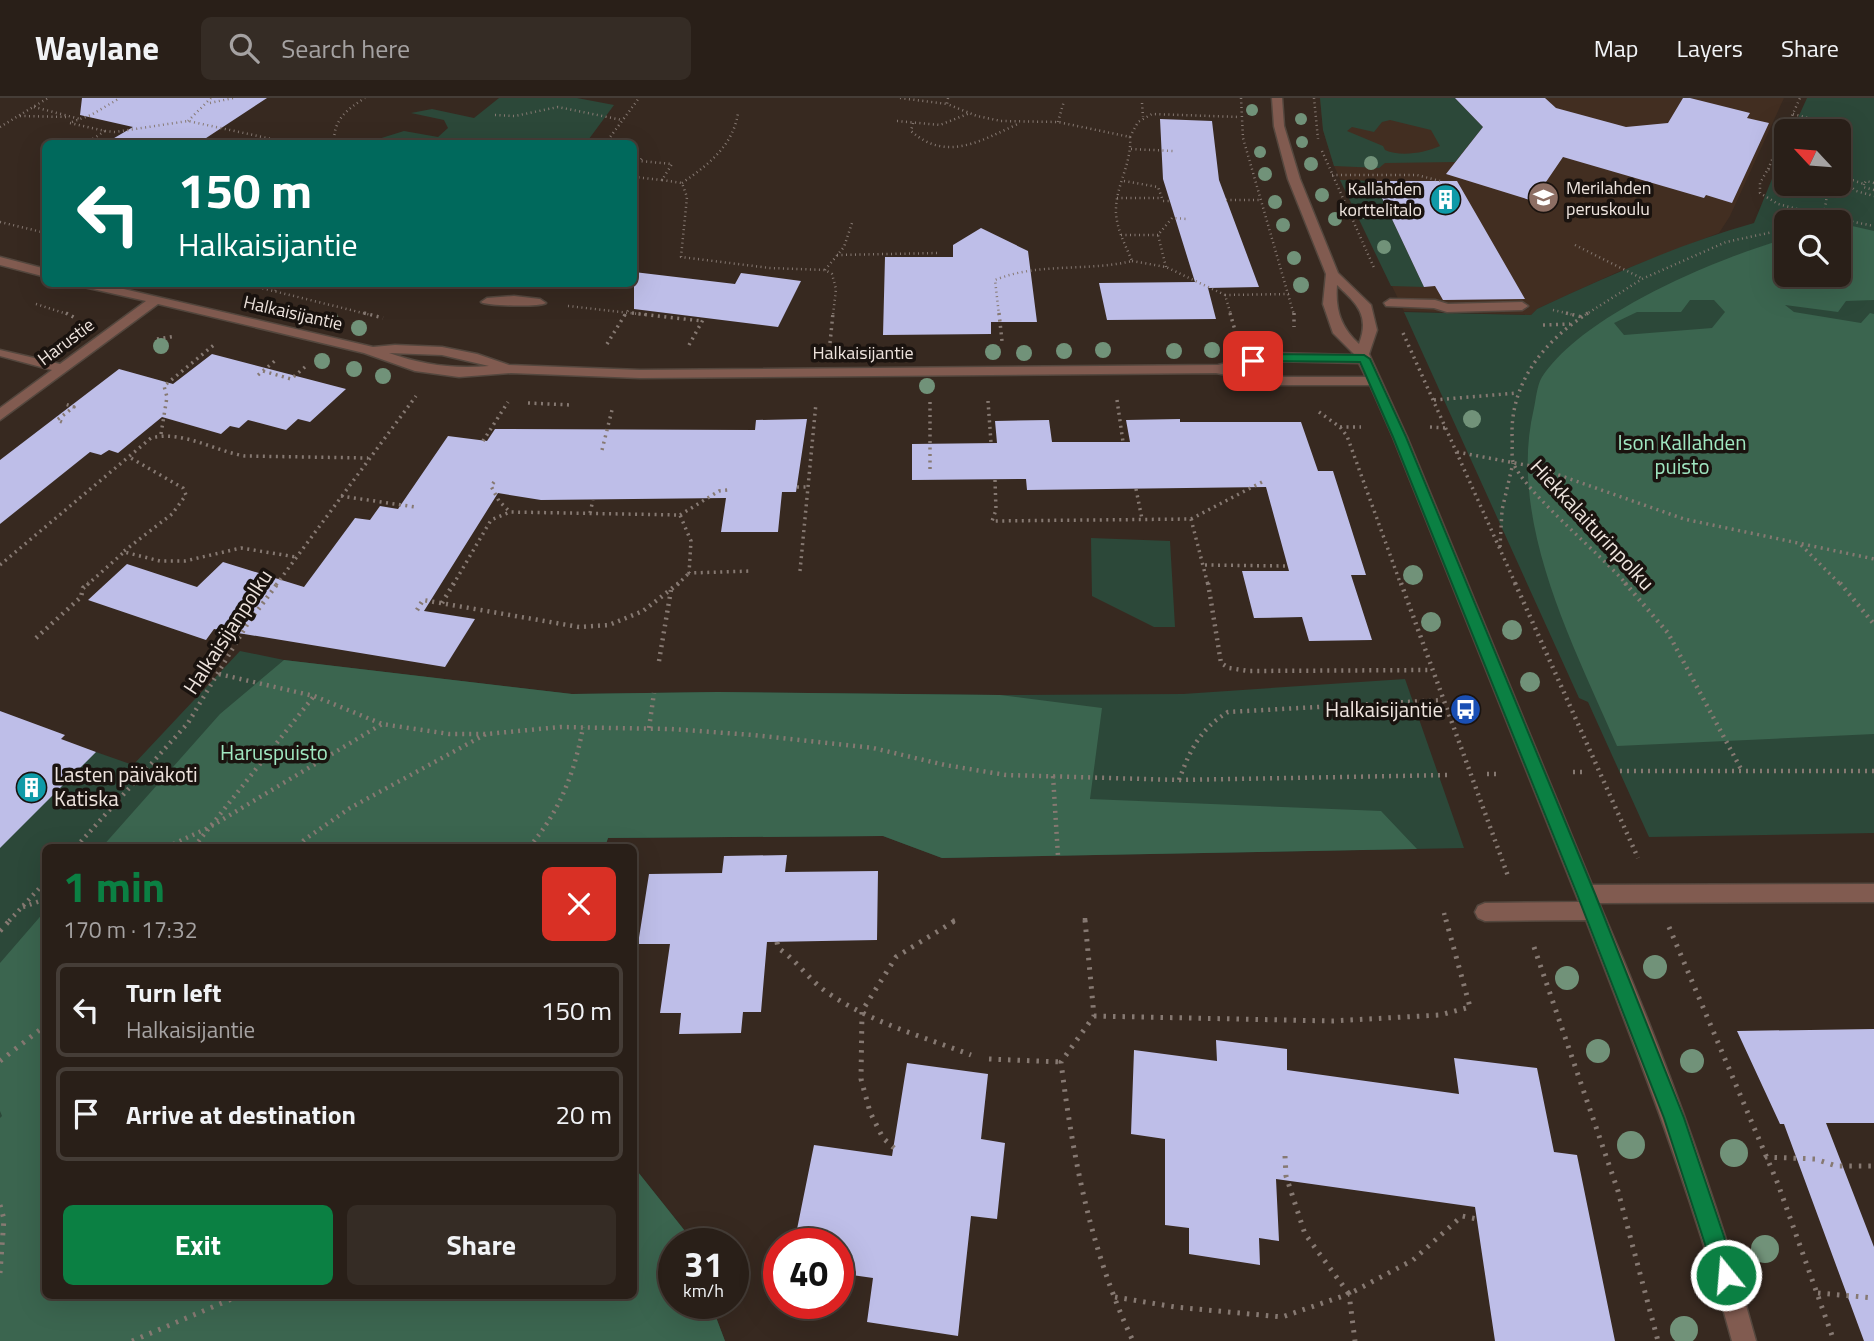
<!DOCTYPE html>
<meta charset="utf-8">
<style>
:root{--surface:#291f18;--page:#352c25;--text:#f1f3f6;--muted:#a5a2a2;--line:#453d37;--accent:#0b8043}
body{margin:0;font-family:"Titillium Web",sans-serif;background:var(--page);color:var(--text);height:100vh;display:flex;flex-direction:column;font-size:26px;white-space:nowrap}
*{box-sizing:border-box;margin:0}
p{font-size:23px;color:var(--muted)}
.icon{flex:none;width:38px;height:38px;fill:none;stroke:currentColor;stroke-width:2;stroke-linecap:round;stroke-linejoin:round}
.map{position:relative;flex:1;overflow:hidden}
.details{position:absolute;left:42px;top:746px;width:595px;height:455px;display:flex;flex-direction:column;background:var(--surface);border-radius:10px;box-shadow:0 7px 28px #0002,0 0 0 2px var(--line)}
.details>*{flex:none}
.banner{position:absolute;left:42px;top:42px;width:595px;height:147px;border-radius:10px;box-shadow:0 7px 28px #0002,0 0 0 2px var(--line);background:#00695c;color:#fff;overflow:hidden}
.needle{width:46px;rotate:296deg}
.tools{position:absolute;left:1774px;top:21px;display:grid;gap:14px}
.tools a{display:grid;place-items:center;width:77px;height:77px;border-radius:10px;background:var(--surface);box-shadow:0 7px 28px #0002,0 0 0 2px var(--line);font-size:35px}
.speed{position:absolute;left:658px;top:1130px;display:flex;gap:14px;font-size:35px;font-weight:700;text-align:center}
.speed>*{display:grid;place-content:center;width:91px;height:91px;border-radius:50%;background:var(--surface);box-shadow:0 7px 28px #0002,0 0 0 2px var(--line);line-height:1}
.speed small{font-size:18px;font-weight:400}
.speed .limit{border:10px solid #d22;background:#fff;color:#111}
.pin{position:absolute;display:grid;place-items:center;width:60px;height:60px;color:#fff;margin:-30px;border-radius:14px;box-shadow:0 4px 10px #0006}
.me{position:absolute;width:77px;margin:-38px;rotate:343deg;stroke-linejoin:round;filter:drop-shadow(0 0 5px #0008)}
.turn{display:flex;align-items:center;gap:24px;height:147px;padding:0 21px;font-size:32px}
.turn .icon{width:91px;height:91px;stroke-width:2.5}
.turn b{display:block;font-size:49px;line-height:60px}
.round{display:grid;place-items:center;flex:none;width:74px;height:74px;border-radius:10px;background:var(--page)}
.overview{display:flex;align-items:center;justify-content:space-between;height:119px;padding:0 21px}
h1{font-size:42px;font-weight:700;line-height:52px;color:var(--accent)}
.cta{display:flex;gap:14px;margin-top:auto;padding:14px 21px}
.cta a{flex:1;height:80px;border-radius:10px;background:var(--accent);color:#fff;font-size:28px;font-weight:700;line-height:80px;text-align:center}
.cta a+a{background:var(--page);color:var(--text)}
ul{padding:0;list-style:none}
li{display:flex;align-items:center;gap:21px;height:94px;margin:0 14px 10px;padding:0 7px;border:4px solid var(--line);border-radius:10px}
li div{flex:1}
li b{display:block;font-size:26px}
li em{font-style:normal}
header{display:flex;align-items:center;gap:42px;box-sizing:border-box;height:98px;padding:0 35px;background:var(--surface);border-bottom:2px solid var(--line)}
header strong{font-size:33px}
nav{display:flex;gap:38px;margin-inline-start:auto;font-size:24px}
.search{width:490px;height:63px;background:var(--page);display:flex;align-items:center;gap:18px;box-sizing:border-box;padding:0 24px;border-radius:10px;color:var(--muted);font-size:26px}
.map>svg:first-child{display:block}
.built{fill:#422e21}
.green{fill:#2c4839;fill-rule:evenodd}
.forest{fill:#3b654f;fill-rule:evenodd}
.building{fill:#bebee8}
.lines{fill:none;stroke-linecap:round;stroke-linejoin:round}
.minor-casing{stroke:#54473e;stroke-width:3}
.path-far3{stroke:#867972;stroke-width:2.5;stroke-dasharray:1 3.5;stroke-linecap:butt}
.path-far2{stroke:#867972;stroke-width:3.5;stroke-dasharray:2 4.5;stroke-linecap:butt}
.path-far1{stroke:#867972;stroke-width:4.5;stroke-dasharray:2 5;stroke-linecap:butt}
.path{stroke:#867972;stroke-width:5;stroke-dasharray:2.5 7;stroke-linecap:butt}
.minor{fill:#815b50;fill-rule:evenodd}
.tree{fill:#719279}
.route{fill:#0b8043;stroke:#07532c;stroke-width:2}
.labels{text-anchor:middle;stroke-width:7;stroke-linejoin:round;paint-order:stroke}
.far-poi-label{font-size:18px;fill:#eee4de;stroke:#1a130f;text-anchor:start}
.far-street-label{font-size:18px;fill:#eee4de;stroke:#1a130f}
.park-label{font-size:21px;fill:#a0e7c1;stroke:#1a130f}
.street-label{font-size:21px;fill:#eee4de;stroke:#1a130f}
.poi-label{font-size:21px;fill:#eee4de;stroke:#1a130f;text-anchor:end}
</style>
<header>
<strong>Waylane</strong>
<div class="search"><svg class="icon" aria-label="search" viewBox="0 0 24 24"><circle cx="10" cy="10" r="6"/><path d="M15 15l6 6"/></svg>Search here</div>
<nav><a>Map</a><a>Layers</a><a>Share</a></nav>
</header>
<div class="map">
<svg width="1874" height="1243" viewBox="0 0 1874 1243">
<rect width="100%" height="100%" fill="#372920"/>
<!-- built -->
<path class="built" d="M1320 0H1784L1730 118 1719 135 1618 174 1537 211 1531 217 1404 213 1334 68 1323 32Z"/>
<!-- green -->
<path class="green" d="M499 0H577L614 7 586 45H376L375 42 404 33 438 39 448 30 444 22 411 15 432 11 474 20Z
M1320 0H1455L1483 29 1455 64 1385 65 1379 70 1334 68 1323 32ZM1390 22 1431 32 1440 48C1425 55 1400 59 1385 52L1383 48 1347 33 1352 29 1374 34 1382 24Z
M1807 0H1874V735L1649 739 1588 604 1579 600 1404 214 1531 217 1537 211C1608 178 1679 146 1754 125L1787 44V86H1839V33H1792ZM1787 124H1839V177H1787Z
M1340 82 1374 83 1424 189 1391 188Z
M1091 440 1170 443 1175 529H1154L1092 498Z
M240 553 284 562 572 596 718 594 1000 597 1183 596 1405 581 1464 750 942 760 883 738 608 740 605 749H46V1197H634V1069L685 1133 690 1146H674V1206H711L725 1243H0V723L96 654 133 667Z"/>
<!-- forest -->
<path class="forest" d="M1839 125 1874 133V202L1846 203 1838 214 1785 207 1794 214 1861 225 1870 215 1874 216V636L1617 648C1573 546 1507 423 1534 310 1536 301 1537 287 1542 279 1585 215 1714 162 1787 140V177H1839ZM1690 202H1714L1725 214 1712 230 1624 237 1614 225 1637 214H1681Z
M284 562 572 596 718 594 1000 597 1102 610 1090 701 1381 713 1417 751 942 760 883 738 608 740 605 749H102L220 616Z
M45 813 46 1197H634V1069L685 1133 690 1146H674V1206H711L725 1243H0V1020L2 1018 0 1013V865Z"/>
<!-- building -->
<path class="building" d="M82 0H267L197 46H104L133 29 80 17Z
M1455 0H1545L1556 10 1626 29 1668 25 1683 0H1690L1750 15 1747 20 1769 25 1732 105 1706 97 1704 100 1563 59 1533 103 1446 76 1483 29Z
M1160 21 1212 23 1219 82 1259 189 1208 190 1216 221 1107 222 1099 185 1195 184 1163 81Z
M1374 83H1457L1525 201 1443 202 1435 188 1424 189Z
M981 130 1028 153 1037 224H991V236L883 237 885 159H953V147Z
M634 174 735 186 741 175 801 183 778 229 634 211Z
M212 256 346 291 310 324 298 321 286 332 248 322 239 330 230 328 221 336 162 319 118 355 109 352 101 357 90 354 0 426V362L119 271 173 286Z
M807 321 796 394H782L778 434H721L726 400 541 402 498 395 424 513 475 521 445 569 214 531 206 542 88 502 127 466 197 489 223 464 304 489 355 420 370 422 380 408 398 411 448 338 487 343 495 331 755 332 756 322Z
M1180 321V324H1301L1318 373H1333L1366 477H1351L1372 542 1309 543 1302 519 1254 520 1242 473H1289L1266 389 1027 392 1026 381 912 382V346L997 345 995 323 1049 322 1052 344H1130L1126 322Z
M0 613 65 637 61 641 96 654 0 750Z
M787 757 785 774 878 773 877 842 767 844 761 914H743L741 935 679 936 681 915H660L670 846H638L649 776 722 775 724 758Z
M1874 931V1025H1826L1874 1149V1243H1864L1784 1026H1780L1737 933Z
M1216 942 1287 951V972L1459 996 1454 960 1537 970 1554 1054 1577 1057 1615 1243H1495L1475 1109 1276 1081 1279 1143 1259 1140 1260 1167 1189 1156V1130L1165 1127V1041L1131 1036 1134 952 1217 963Z
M907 965 988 976 981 1041 1005 1045 997 1121 971 1118 958 1238 867 1224 873 1180 838 1175V1146H794L814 1047 892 1058Z"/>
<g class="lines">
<defs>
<path id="minor" d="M1272 0H1282L1284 28 1300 81 1338 175 1371 207 1377 232 1369 256 1407 339 1592 787 1874 786V804L1599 805C1661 947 1715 1094 1756 1243H1732C1693 1099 1640 961 1586 822L1485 823 1478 820 1475 814 1478 808 1485 805 1579 804 1393 339 1370 287H1280L1216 275 640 280 511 275 459 279 415 273 364 255 158 206 0 322V310L52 272 0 258V252L60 266 146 203 84 189 82 186H102L373 249 395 247 442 249 477 256 509 267 640 272 1218 267 1272 255 1355 257 1333 235 1323 206 1326 176 1288 81 1274 28ZM1337 187C1357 206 1370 217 1359 246 1341 230 1335 212 1337 187ZM389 255 442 257 489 268C453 271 423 267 389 255ZM1272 263 1359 265 1366 279H1280L1238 271Z
M0 159 46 171V179L0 167Z
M514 198 540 201 546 205C541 209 486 208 481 204L487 200Z
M1390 201 1435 202 1448 206 1522 204 1528 208 1522 212 1447 214 1434 210 1386 208 1384 205Z"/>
</defs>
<!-- minor casing -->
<use href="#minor" class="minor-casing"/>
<!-- path-far3 -->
<path class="path-far3" d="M900 0 947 6
M948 0 947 6 977 18 1001 23 1058 24 1130 39 1138 24 1152 16 1240 19
M1241 0 1243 40 1294 217
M1314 0 1318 41
M210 5 233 0
M1142 5 1143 19
M34 9 80 21
M1793 16 1832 26 1829 33
M495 17 515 18 558 9 622 22
M20 18 69 19
M188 23 211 0
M897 23 940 27 970 15
M72 24 91 17 120 0
M1058 24 1064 3
M70 25 105 33 85 46
M913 25 911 33C947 65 982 42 1020 25
M0 29 48 0
M105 33 115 34 188 23 295 46
M317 46 333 43
M334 46C333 22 346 12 365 0
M605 46 639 0
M1131 51 1173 53
M1322 53 1375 172
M1768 71 1800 0
M1787 76 1768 71 1760 85V95L1778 106 1824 118 1827 96 1815 86
M1332 77H1417L1440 83
M1840 78 1864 86 1866 83 1874 85
M634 79 662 82 672 66 640 63 642 60
M1839 79 1856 93 1874 98
M662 82 682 85 687 99 681 159 770 170 825 172 832 176 836 191 833 217
M1124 83 1158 89 1163 103H1170
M682 85C708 67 733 48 738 15
M1864 86 1863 89 1874 92
M1117 100H1162
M1226 102H1262
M0 124 46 135
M1814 124 1824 118 1874 128
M1121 137H1158
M1575 147 1641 180
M837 157 938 155
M1132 163 1166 169 1225 197 1231 217
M1166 169 1158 137 1172 120 1187 121
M825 172 844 149 852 125
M245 186 371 217
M275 193 284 186
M1225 197 1290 196
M36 206 70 217
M568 208 648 217
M1553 212 1574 217
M625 217 629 211
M999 217 995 182C1039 164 1086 174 1132 163 1125 146 1115 128 1116 110 1117 85 1132 65 1130 39
M1585 217 1642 181 1726 144 1787 131"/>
<!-- path-far2 -->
<path class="path-far2" d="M66 215 77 221
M364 215 383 220
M632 215 702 223
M999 215 1002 243
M1230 215 1237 239
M1294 215V229
M1566 215 1582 219
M1588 215C1544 243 1511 284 1512 337 1513 345 1511 357 1513 364 1523 393 1603 458 1627 487
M1543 227 1570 226
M1403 235 1516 487
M157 241 176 238
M830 245 833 215
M607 246 626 215
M689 247 704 220
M263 273 277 261
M258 277 263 273 291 281 305 269
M1117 302 1123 344
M1434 302 1517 295
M988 303 991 345
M930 304V373
M528 305 571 307
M1319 314 1340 329 1347 338 1401 487
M62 324 57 322 74 309 65 306
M1340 329H1361
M1430 329 1446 330
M161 336 167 299 164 288 215 246
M483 343 508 304
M602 352 613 308
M1457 354 1536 369 1684 421 1874 461
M995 382 996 412 992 423 1191 421 1208 487
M494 384 491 388 499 403 510 414
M797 389H808
M1136 391 1142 421
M341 398 415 409
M590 415 593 402
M680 417 719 393 728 392
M1191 421 1264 383
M1801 447 1841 487
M1500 449 1502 412 1513 365
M124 453 172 416 186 397 183 390 129 359
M0 467 151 340C183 332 214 353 245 358L368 360
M1205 467 1288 468
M800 473 816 305
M87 487 124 454 160 463H185L241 450 296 459
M276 487 416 298
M453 487 491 422 510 414 680 417 691 443 689 475 752 473
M677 487 689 475"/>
<!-- path-far1 -->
<path class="path-far1" d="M1208 485 1221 565 1229 570 1249 573 1431 572
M1401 485 1508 778
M1515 485 1638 760
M1625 485 1668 535 1741 671
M1840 485 1874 526
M442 505 454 485
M417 512 423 502 579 529 609 527 643 513 679 485
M36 540 81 499 83 490 89 485
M659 563 671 492
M219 576 314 598 382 626 449 636H487L560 629 671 631 753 637 873 650 945 667 1006 677 1179 682 1451 677
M649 630 654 595
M1620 673H1874
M1573 674H1585
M1487 676H1498
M1053 678 1058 758
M1179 682C1190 652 1200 631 1228 614L1443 602
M76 749 188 625 248 525 278 485
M167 749 210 729 382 626
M194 749 314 598
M299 749 304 742 350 710 486 636
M529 749C559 715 575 674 583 629
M23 809 46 801
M1444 815 1446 823
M1085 820V823
M9 823 46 783
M953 823 956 822"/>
<!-- path -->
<path class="path" d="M1085 822 1094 918 1061 964C1073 1061 1091 1154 1133 1243
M1669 829 1778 1086 1834 1243
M0 833 10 822
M777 844 778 850C798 863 810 884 831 897 873 925 924 939 971 957
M1534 849 1618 1093 1658 1243
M1094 918 1332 923 1440 917 1470 909 1446 822
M989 961 1061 964
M0 963 46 927
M894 1050 883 1040 870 1014 861 981 862 913 896 859 956 822
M1285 1058 1286 1078 1305 1136 1349 1196 1413 1162 1462 1118 1477 1121
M1765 1059 1815 1061 1836 1068H1874
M0 1107 4 1121 0 1175
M1818 1195 1874 1200
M1115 1199 1175 1209 1282 1219 1349 1196 1355 1243
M132 1243 241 1197"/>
<!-- minor -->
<use href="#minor" class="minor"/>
</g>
<!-- trees -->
<g class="tree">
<circle cx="1252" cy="12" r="6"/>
<circle cx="1301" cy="21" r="6"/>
<circle cx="1302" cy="44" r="6"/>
<circle cx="1260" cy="54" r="6"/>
<circle cx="1371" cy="65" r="7"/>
<circle cx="1311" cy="66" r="7"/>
<circle cx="1265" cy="76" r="7"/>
<circle cx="1353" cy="92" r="7"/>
<circle cx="1322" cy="97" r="7"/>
<circle cx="1275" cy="104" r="7"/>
<circle cx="1365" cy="114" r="7"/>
<circle cx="1335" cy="121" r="7"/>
<circle cx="1283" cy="127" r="7"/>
<circle cx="1384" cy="149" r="7"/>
<circle cx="1294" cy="160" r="7"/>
<circle cx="1301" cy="187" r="8"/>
<circle cx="331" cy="222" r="8"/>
<circle cx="359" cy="230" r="8"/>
<circle cx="161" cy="248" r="8"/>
<circle cx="1103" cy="252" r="8"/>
<circle cx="1212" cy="252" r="8"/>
<circle cx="1064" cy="253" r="8"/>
<circle cx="1174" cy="253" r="8"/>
<circle cx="993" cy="254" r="8"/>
<circle cx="1024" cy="255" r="8"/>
<circle cx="322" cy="263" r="8"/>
<circle cx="354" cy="271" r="8"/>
<circle cx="383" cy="278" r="8"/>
<circle cx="927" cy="288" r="8"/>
<circle cx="1472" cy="321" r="9"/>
<circle cx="1413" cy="477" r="10"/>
<circle cx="1431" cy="524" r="10"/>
<circle cx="1512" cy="532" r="10"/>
<circle cx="1530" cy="584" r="10"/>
<circle cx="1655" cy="869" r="12"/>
<circle cx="1567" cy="880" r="12"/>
<circle cx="1598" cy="953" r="12"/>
<circle cx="1692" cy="963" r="12"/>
<circle cx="1631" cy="1047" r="14"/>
<circle cx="1734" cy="1055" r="14"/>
<circle cx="1765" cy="1151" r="14"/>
<circle cx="1684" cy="1232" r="14"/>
</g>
<!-- route -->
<path class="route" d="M1272 256 1364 257 1370 261 1406 339 1595 796 1684 1020 1737 1177 1734 1185 1726 1188 1718 1185 1715 1177 1664 1020 1577 796 1393 339 1360 264 1272 263 1253 267 1247 263Z"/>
<!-- icons -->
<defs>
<symbol id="school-disc" viewBox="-11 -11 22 22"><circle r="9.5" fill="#8d6e63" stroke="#1a130f"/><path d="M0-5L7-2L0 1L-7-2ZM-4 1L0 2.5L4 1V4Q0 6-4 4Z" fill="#fff"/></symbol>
<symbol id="building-disc" viewBox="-11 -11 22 22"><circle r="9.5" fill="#0f9aa8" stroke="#1a130f"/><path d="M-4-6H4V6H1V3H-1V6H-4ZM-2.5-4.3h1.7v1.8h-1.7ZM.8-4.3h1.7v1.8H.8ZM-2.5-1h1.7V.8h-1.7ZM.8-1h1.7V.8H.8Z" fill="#fff"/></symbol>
<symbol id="bus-disc" viewBox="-11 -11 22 22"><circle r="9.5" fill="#1a4fb4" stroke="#1a130f"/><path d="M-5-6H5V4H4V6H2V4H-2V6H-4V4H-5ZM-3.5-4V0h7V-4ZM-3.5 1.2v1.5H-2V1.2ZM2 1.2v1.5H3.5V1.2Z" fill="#fff"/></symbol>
</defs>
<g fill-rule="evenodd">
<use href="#school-disc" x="1526" y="82" width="35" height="35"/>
<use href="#building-disc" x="1428" y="84" width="35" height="35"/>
<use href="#bus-disc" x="1448" y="594" width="35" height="35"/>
<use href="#building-disc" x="14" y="672" width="35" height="35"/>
</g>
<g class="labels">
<!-- far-poi labels -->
<g class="far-poi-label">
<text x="1566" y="96">Merilahden<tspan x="1566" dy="21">peruskoulu</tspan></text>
<text x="1422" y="97" text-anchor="end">Kallahden<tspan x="1422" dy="21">korttelitalo</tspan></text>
</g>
<!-- far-street labels -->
<g class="far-street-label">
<text transform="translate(293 215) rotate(13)" y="6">Halkaisijantie</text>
<text transform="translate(66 244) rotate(-37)" y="6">Harustie</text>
<text x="863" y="261">Halkaisijantie</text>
</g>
<!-- park labels -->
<g class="park-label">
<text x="1682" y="352">Ison Kallahden<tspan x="1682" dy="24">puisto</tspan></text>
<text x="274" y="662">Haruspuisto</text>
</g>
<!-- street labels -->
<g class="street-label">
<text transform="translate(1592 427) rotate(47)" y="7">Hiekkalaiturinpolku</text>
<text transform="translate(228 534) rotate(-57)" y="7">Halkaisijanpolku</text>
</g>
<!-- poi labels -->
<g class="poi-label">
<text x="1443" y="619">Halkaisijantie</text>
<text x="54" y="684" text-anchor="start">Lasten päiväkoti<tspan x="54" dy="24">Katiska</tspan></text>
</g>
</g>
</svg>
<div class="tools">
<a><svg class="needle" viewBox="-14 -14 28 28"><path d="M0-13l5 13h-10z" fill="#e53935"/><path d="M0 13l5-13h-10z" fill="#a5a2a2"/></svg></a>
<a><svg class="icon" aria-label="search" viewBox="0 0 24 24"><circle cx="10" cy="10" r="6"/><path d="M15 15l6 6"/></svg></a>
</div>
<div class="speed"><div>31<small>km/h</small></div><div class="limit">40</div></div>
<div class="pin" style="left:1253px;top:263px;background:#d93025"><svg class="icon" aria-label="arrive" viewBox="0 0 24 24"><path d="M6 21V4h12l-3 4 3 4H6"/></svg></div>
<svg class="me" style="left:1726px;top:1177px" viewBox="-20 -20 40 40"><circle r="17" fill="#0b8043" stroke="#fff" stroke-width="3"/><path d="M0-11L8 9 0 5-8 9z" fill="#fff"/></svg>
<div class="banner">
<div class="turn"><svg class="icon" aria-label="left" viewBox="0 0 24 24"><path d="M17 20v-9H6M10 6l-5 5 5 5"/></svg><div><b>150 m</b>Halkaisijantie</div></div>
</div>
<section class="details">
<div class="overview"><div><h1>1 min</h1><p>170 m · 17:32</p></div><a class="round" style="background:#d93025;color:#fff"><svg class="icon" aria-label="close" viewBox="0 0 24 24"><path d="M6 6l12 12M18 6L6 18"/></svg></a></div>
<ul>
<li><svg class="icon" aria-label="left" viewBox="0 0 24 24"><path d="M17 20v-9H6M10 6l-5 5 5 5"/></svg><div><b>Turn left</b><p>Halkaisijantie</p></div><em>150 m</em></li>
<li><svg class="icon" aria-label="arrive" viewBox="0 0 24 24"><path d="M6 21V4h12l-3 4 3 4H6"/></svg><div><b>Arrive at destination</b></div><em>20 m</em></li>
</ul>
<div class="cta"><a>Exit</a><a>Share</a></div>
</section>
</div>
